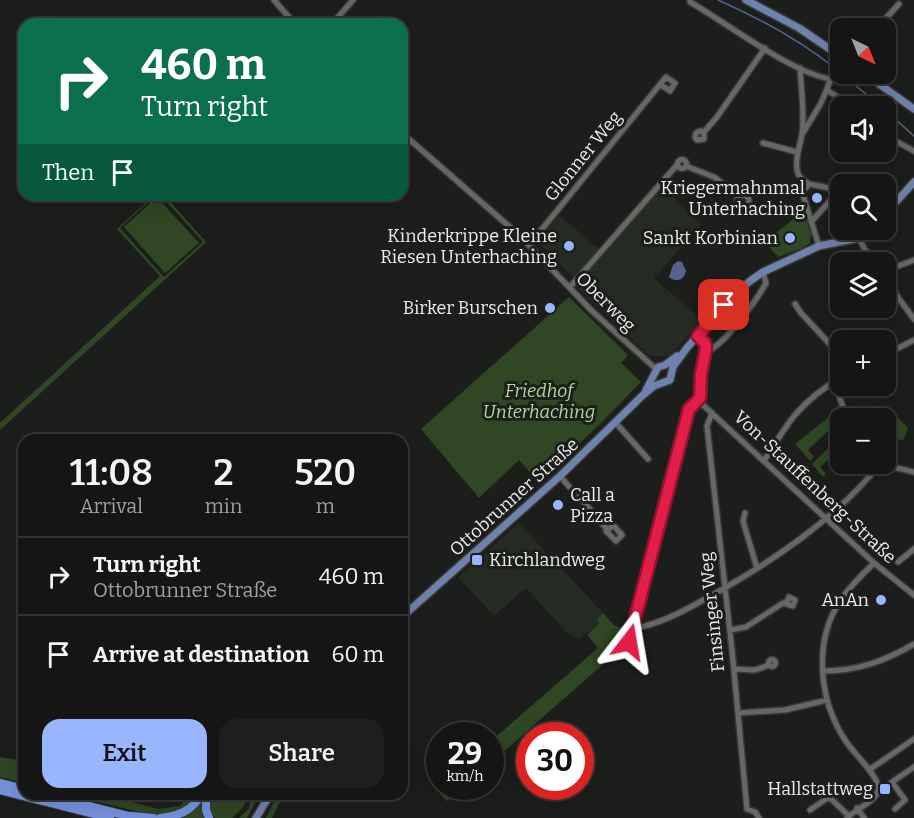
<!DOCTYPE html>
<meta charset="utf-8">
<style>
:root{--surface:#151614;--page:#1e1f1d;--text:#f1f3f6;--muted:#9d9fa0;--line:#343534;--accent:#99b5fd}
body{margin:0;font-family:Bitter,serif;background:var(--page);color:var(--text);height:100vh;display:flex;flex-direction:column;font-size:22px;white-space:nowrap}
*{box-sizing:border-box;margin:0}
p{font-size:20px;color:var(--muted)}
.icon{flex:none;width:33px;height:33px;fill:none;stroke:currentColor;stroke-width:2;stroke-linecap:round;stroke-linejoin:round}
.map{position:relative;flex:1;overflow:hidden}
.drawer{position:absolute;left:18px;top:434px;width:390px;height:366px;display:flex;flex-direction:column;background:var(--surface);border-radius:18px;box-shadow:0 6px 24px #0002,0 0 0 2px var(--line)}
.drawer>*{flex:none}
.guide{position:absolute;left:18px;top:18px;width:390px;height:183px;border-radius:18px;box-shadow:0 6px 24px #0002,0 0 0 2px var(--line);background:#0b6e4f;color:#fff;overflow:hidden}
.needle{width:39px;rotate:137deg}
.tools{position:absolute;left:830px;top:18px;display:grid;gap:12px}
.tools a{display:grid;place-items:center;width:66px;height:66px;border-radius:12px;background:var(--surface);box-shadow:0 6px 24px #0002,0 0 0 2px var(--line);font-size:30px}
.speed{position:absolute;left:426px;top:722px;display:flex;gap:12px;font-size:30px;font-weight:700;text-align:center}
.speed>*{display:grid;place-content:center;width:78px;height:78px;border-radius:50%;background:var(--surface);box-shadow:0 6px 24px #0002,0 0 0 2px var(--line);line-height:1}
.speed small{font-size:15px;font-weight:400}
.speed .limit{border:9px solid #d22;background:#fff;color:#111}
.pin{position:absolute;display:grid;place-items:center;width:51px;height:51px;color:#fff;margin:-26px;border-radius:12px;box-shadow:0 3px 9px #0006}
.me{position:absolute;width:66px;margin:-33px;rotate:14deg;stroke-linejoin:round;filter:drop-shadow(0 0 4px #0008)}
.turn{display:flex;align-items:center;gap:21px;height:126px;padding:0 24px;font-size:27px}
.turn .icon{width:78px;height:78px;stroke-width:2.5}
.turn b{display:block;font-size:42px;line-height:51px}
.then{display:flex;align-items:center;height:57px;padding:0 24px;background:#0003;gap:12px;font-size:22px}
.eta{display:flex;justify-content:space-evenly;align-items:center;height:102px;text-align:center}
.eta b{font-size:36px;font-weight:600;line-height:42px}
.primary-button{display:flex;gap:12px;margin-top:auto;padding:12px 24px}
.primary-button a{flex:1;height:69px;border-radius:18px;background:var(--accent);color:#111;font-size:24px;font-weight:600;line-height:69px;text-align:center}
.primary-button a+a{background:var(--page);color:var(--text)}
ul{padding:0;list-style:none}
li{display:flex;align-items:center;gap:18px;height:78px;padding:0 24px;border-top:2px solid var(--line)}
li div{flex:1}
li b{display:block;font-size:22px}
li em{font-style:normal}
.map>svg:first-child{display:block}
.built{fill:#252a23}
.green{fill:#2f4723}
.water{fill:#54648b}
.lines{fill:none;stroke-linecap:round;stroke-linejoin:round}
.stream{stroke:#54648b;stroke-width:1.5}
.minor-casing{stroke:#393a38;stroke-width:8}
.major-casing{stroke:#393a38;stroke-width:10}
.highway-casing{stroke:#393a38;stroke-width:10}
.minor{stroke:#666866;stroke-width:5}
.major{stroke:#6f81ad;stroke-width:7}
.highway{stroke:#7592dc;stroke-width:8}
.route-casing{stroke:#92132f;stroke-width:15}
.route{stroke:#e11d48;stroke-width:10}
.poi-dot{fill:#99b5fd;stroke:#1c1e1b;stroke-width:2}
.labels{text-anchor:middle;stroke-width:6;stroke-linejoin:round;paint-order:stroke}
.street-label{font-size:18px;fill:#eaebea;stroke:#1c1e1b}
.poi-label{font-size:18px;fill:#eaebea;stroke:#1c1e1b;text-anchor:end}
.park-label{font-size:18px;font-style:italic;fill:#aed99a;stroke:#1c1e1b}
</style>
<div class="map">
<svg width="914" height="818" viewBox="0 0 914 818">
<rect width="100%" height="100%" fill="#1c1e1b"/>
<!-- built -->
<path class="built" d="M658 183 702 224 654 278 702 320 670 356H653L645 352 571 282Z
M559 215 599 249 574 278 537 242Z
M519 523 603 613 598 619 599 623 579 639 568 634 526 588 494 616 458 577Z"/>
<!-- green -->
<path class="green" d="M154 195H156L120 228 164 277 203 242 164 199 166 197 206 242 0 430V423L160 276 117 229Z
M157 197 199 243 165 273 124 227Z
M803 211 811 233 810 243 803 248 778 257 765 242Z
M569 297 628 355 621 363 641 382 601 423 539 482 519 460 479 498 421 429Z
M889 409 908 428 903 441 900 439 890 447 885 442V418H879Z
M829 417 836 423 808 450 814 457 810 461 795 444Z
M835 442 840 447 820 467 826 474 823 477 812 464Z
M603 613 614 625 628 630 627 643 491 763 490 742 598 648 587 635 599 623 597 619Z
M0 757 24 761V783L0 777Z
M441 786H464L447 801 437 790Z
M64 794H101L158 809 180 806 191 794H200L189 808 157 816Z
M209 794H246C247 806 240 810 232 818H215C209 810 208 803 209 794Z
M251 794H260L247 818H239L249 808Z
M278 794H284L272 818H266Z
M201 801 203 815 205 818H182Z"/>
<!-- water -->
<path class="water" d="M678 261 682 262 686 271C684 280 676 283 669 277L673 265Z"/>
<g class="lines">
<!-- stream -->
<path class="stream" d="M718 0C759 18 801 41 836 69
M841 74 881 106
M885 110 914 136"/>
<defs>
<path id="minor" d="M274 0 295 24
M690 0V2C727 23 791 73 831 79
M332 24 353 0
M877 28 899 4
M800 68C801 87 805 116 802 134 800 147 795 156 797 170 798 177 803 180 809 184L803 191V195L819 246
M827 90 851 106
M704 132V139L697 140 695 137 696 133 700 131 704 132 717 117 765 48
M402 133 519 235 592 311 656 369
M803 133 821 103 831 79 840 70
M885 135 914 151
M763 143 797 152
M677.5 164a4.5 4.5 0 1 1 9 0a4.5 4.5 0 1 1-9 0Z
M686 166 714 177 739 196
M809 184 840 190
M737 201a6 6 0 1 1 12 0a6 6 0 1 1-12 0Z
M811 222 839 191
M859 238 865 250 879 262
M529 245 666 77 675 83 670 91 661 85
M885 271 897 296 914 319
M885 271 914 260
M570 287 677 165
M795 304 801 313 840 355
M698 336 704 343 706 348 699 386 702 404 874 563 914 595
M706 351C722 349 758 298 766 283L763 272
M885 355 914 340
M834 382 847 418
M712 413 707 426 732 650 747 809 755 812 759 818
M615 422 648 459
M764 461C788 422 800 402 840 378
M881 464 914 472
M560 476 573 491
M579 497 608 530 606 531 616 541 622 535 613 525 608 530
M745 513 743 521 757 568
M898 562 914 549
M632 629C660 624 682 612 707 598 770 563 835 520 880 464
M730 630 746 627 783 603 793 606 795 600 789 597 786 603
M768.5 663a3.5 3.5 0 1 1 7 0a3.5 3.5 0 1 1-7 0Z
M641 665 629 642V636L689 409 700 398
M734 669 755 670 769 665
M823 671C858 671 885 661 914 644
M738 713 785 710 827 700
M869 770 914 739
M857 808 864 818
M895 809 905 800 892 782 914 767
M810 810 829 797 849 816
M847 818C856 809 877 801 879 788 875 772 855 755 845 740 819 700 813 642 840 601 849 587 862 575 874 563"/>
<path id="major" d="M746 0 799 28 840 56
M865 74 914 109
M885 214 914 182
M646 390 658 367 665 365 677 356
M402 617 560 476 643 395 654 386 670 380 673 367 686 349 724 305 750 281 763 272 819 246 859 238 871 230
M256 818 269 796"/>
<path id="highway" d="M0 783 24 789
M0 790 110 818
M41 794 136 818
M206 794V810L209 818
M267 799 268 794
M132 816 153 818
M160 818C178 816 193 811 201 794"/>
</defs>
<!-- minor casing -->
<use href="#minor" class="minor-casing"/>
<!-- major casing -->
<use href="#major" class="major-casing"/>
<!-- highway casing -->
<use href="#highway" class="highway-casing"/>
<!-- minor -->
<use href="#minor" class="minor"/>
<!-- major -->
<use href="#major" class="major"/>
<!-- highway -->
<use href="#highway" class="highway"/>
</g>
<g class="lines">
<defs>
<path id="route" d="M629 642 689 409 700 398 701 374 706 348 705 343 698 336 724 305"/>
</defs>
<!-- route casing -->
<use href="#route" class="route-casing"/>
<!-- route -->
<use href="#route" class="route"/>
</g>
<!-- markers -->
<g class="poi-dot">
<circle cx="817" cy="198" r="6"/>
<circle cx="790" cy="238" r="6"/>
<circle cx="569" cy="246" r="6"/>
<circle cx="550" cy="308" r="6"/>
<circle cx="558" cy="505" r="6"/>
<rect x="471" y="554" width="12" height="12" rx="3"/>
<circle cx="881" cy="600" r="6"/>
<rect x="879" y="783" width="12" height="12" rx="3"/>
</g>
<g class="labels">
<!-- street labels -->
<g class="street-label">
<text transform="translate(583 156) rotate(-51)" y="6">Glonner Weg</text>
<text transform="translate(606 302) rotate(45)" y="6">Oberweg</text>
<text transform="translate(815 487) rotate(43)" y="6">Von-Stauffenberg-Straße</text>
<text transform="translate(514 497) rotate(-42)" y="6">Ottobrunner Straße</text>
<text transform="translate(712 612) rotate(-96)" y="6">Finsinger Weg</text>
</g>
<!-- poi labels -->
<g class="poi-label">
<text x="805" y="194">Kriegermahnmal<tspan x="805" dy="21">Unterhaching</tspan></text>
<text x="557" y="242">Kinderkrippe Kleine<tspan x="557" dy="21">Riesen Unterhaching</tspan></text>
<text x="778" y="244">Sankt Korbinian</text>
<text x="538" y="314">Birker Burschen</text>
<text x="570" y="501" text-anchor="start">Call a<tspan x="570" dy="21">Pizza</tspan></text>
<text x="489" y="566" text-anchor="start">Kirchlandweg</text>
<text x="869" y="606">AnAn</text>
<text x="873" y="795">Hallstattweg</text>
</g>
<!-- park labels -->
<g class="park-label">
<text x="539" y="397">Friedhof<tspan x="539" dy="21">Unterhaching</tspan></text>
</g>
</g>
</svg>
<div class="tools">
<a><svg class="needle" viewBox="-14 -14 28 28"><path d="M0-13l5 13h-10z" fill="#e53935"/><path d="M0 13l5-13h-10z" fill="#9d9fa0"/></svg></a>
<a><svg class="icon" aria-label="sound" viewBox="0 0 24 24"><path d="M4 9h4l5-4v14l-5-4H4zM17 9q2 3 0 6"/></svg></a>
<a><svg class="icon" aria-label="search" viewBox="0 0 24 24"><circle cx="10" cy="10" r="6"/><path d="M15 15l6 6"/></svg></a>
<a><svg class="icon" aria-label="layers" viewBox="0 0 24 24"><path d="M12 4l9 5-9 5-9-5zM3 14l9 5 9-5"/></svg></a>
<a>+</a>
<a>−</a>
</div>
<div class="speed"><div>29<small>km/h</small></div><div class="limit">30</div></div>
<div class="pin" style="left:724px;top:305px;background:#d93025"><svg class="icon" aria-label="arrive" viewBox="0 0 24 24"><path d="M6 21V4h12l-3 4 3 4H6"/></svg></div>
<svg class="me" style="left:629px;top:642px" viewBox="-20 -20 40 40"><path d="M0-17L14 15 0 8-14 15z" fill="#e11d48" stroke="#fff" stroke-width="4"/></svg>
<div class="guide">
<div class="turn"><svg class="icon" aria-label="right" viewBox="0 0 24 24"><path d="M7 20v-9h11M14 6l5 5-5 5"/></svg><div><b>460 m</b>Turn right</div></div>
<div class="then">Then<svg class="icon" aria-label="arrive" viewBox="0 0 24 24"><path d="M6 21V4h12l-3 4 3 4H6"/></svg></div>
</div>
<section class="drawer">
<div class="eta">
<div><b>11:08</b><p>Arrival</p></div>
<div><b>2</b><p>min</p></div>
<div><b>520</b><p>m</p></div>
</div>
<ul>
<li><svg class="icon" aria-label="right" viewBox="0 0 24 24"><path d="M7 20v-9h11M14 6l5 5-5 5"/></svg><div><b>Turn right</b><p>Ottobrunner Straße</p></div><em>460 m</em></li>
<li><svg class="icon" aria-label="arrive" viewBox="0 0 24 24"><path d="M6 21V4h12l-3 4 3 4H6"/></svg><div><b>Arrive at destination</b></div><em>60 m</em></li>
</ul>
<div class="primary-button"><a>Exit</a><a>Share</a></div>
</section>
</div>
